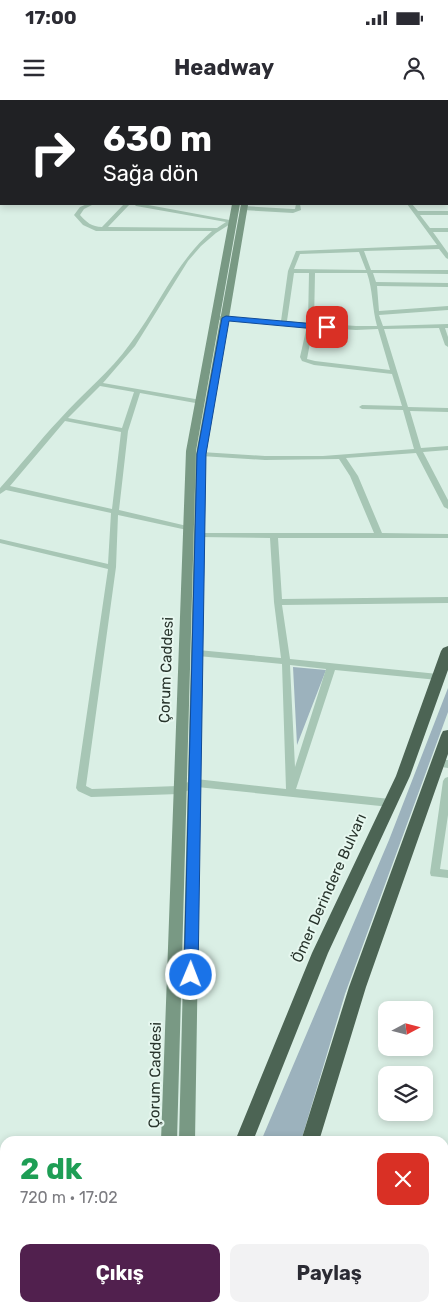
<!DOCTYPE html>
<html lang="tr">
<meta charset="utf-8">
<style>
:root{--surface:#fff;--page:#f2f2f3;--text:#2b2b33;--muted:#7c7c81;--accent:#51204e}
body{margin:0;font-family:Rubik,sans-serif;background:var(--page);color:var(--text);height:100vh;display:flex;flex-direction:column;font-size:19px;white-space:nowrap}
*{box-sizing:border-box;margin:0}
p{font-size:16px;color:var(--muted)}
.icon{flex:none;width:28px;height:28px;fill:none;stroke:currentColor;stroke-width:2;stroke-linecap:round;stroke-linejoin:round}
.map{position:relative;flex:1;overflow:hidden}
.sheet{position:absolute;left:0px;top:1036px;width:449px;height:176px;display:flex;flex-direction:column;background:var(--surface);border-radius:15px 15px 0 0;box-shadow:0 2px 8px #0003}
.sheet>*{flex:none}
.banner{position:absolute;left:0px;top:0px;width:449px;height:105px;box-shadow:0 2px 8px #0003;background:#202124;color:#fff;overflow:hidden}
.needle{width:32px;rotate:83deg}
.buttons{position:absolute;left:378px;top:901px;display:grid;gap:10px}
.buttons a{display:grid;place-items:center;width:55px;height:55px;border-radius:10px;background:var(--surface);box-shadow:0 2px 8px #0003;font-size:25px}
.pin{position:absolute;display:grid;place-items:center;width:42px;height:42px;color:#fff;margin:-21px;border-radius:10px;box-shadow:0 2px 8px #0006}
.me{position:absolute;width:55px;margin:-28px;rotate:1deg;stroke-linejoin:round;filter:drop-shadow(0 0 4px #0008)}
.turn{display:flex;align-items:center;gap:18px;height:105px;padding:0 20px;font-size:22px}
.turn .icon{width:65px;height:65px;stroke-width:2.5}
.turn b{display:block;font-size:35px;line-height:42px}
.round{display:grid;place-items:center;flex:none;width:52px;height:52px;border-radius:10px;background:var(--page)}
.overview{display:flex;align-items:center;justify-content:space-between;height:85px;padding:0 20px}
h1{font-size:30px;font-weight:700;line-height:38px;color:#1e9e55}
.primary-button{display:flex;gap:10px;margin-top:auto;padding:10px 20px}
.primary-button a{flex:1;height:58px;border-radius:10px;background:var(--accent);color:#fff;font-size:20px;font-weight:700;line-height:58px;text-align:center}
.primary-button a+a{background:var(--page);color:var(--text)}
.status{display:flex;justify-content:space-between;align-items:center;height:35px;padding:0 25px;background:var(--surface);direction:ltr}
.status svg{height:14px;fill:currentColor}
header{display:flex;justify-content:space-between;align-items:center;height:65px;padding:0 20px;background:var(--surface);font-size:22px;font-weight:700}
.map>svg:first-child{display:block}
.green{fill:#9cb2bd}
.lines{fill:none;stroke-linecap:round;stroke-linejoin:round}
.canal{fill:#aa7ca8;fill-rule:evenodd}
.minor{fill:#a7c6b5;fill-rule:evenodd}
.tertiary{stroke:#a7c6b5;stroke-width:11}
.secondary{fill:#799984;fill-rule:evenodd}
.trunk{fill:#4c6454;fill-rule:evenodd}
.route{fill:#1a73e8;stroke:#114b97}
.labels{text-anchor:middle;stroke-width:4;stroke-linejoin:round;paint-order:stroke}
.street-label{font-size:15px;fill:#27332b;stroke:#e6f7ef}
</style>
<div class="status"><b>17:00</b><svg viewBox="0 0 49 12"><path d="M0 12V9h3v3zM5 12V6h3v6zM10 12V3h3v9zM15 12V0h3v12zM26 1h20v11H26zM47 4h2v5h-2z"/></svg></div>
<header><svg class="icon" aria-label="menu" viewBox="0 0 24 24"><path d="M4 6h16M4 12h16M4 18h16"/></svg>Headway<svg class="icon" aria-label="person" viewBox="0 0 24 24"><circle cx="12" cy="8" r="4"/><path d="M4 21q1-7 8-7t8 7"/></svg></header>
<div class="map">
<svg width="448" height="1212" viewBox="0 0 448 1212">
<rect width="100%" height="100%" fill="#daefe5"/>
<!-- green -->
<path class="green" d="M293 567 326 570 297 645Z
M448 588V612L345 894 301 1041H261L389 740Z"/>
<g class="lines">
<!-- canal -->
<path class="canal" d="M0 66H1V70H0Z"/>
<!-- minor -->
<path class="minor" d="M110 0H116V1H111Z
M384 0H388V1H384Z
M443 0H447V1H443Z
M0 37H1V39H0Z
M87 104H94L84 109 80 115C86 122 92 127 102 127L124 104H130L108 127 217 128 226 122 136 106 134 104H143L235 121 216 133 201 146 188 161 135 246 103 283 201 300 204 302 201 304 140 293 128 331 119 410 187 426 191 428 187 430 118 415 116 467 86 686 92 689 178 686 196 679 286 689 282 564 198 556 194 553 198 550 281 558 274 502 270 438 199 437 195 435 199 433H374L350 376 339 359 265 360 201 356 198 354 201 352 265 356H323L414 349 403 310 362 309 359 307 362 305 402 306 392 274 314 265 302 261 300 257 307 226 287 225 284 226 281 224 219 220 216 218 219 216 281 221 288 171 296 151 437 145 407 104H412L418 111H448V115H420L430 128H448V132H433L448 153V159L446 158 439 149 364 151 371 170H448V174L373 173 376 182 448 183V187L377 186 379 211 448 206V210L379 215 383 226 448 224V228H445L448 237V247L445 245 439 228 384 229 408 307 448 308V312L410 311 421 348 448 346V350L423 352 448 400V409L444 407 416 353 346 358 358 376 382 433 448 434V438H278L282 499 448 497V503L282 505 290 559 438 574 442 577 438 580 335 570 296 689 390 699 393 700 395 703 393 706 390 707 197 687 179 694 91 697 78 691 76 688 108 469 0 443V439L108 464 111 413 6 390 0 394V388C21 365 39 341 60 319 83 293 110 272 130 244 159 206 175 163 212 131H96L83 125 74 115 80 107ZM359 152 366 170 294 169 300 154ZM294 173H309L308 223 287 221ZM315 173H367C373 190 372 208 377 226H356L314 223ZM313 227 356 230 378 229 390 270 315 261 307 259ZM100 286 134 292 122 328 68 318ZM65 321 121 332 112 409 10 386ZM290 565 326 569 295 667Z
M296 104H300L301 110 293 113 243 110 240 108 243 106 293 109H295Z
M438 659 448 660V668L435 666 433 663 435 660Z
M448 677V715L440 769 448 770V778L431 776 430 773 443 681 445 678Z
M448 1179V1191L444 1192V1180Z"/>
<!-- tertiary -->
<path class="tertiary" d="M293 1 294 0"/>
<!-- secondary -->
<path class="secondary" d="M237 0H244V1H238Z
M232 104H240L196 351 177 1041H161L186 351Z
M241 104 248 105 206 354 195 1041H179L196 354Z"/>
<!-- trunk -->
<path class="trunk" d="M448 546V570L410 676 328 853 253 1041H235L312 853 396 676 441 551 443 548Z
M448 630V654L366 887 319 1041H301L349 887 441 635 443 631Z
M185 1208H205L204 1212H184Z
M265 1208H285L284 1212H264Z"/>
</g>
<!-- route -->
<path class="route" d="M226 216 327 225 331 227 327 230 229 221 206 354 198 875 196 880 191 881 186 880 184 875 197 354 222 218Z"/>
<g class="labels">
<!-- street labels -->
<g class="street-label">
<text transform="translate(166 570) rotate(-88)" y="5">Çorum Caddesi</text>
<text transform="translate(329 788) rotate(-66)" y="5">Ömer Derindere Bulvarı</text>
<text transform="translate(155 975) rotate(-89)" y="5">Çorum Caddesi</text>
</g>
</g>
</svg>
<div class="buttons">
<a><svg class="needle" viewBox="-14 -14 28 28"><path d="M0-13l5 13h-10z" fill="#e53935"/><path d="M0 13l5-13h-10z" fill="#7c7c81"/></svg></a>
<a><svg class="icon" aria-label="layers" viewBox="0 0 24 24"><path d="M12 4l9 5-9 5-9-5zM3 14l9 5 9-5"/></svg></a>
</div>
<div class="pin" style="left:327px;top:227px;background:#d93025"><svg class="icon" aria-label="arrive" viewBox="0 0 24 24"><path d="M6 21V4h12l-3 4 3 4H6"/></svg></div>
<svg class="me" style="left:191px;top:875px" viewBox="-20 -20 40 40"><circle r="17" fill="#1a73e8" stroke="#fff" stroke-width="3"/><path d="M0-11L8 9 0 5-8 9z" fill="#fff"/></svg>
<div class="banner">
<div class="turn"><svg class="icon" aria-label="right" viewBox="0 0 24 24"><path d="M7 20v-9h11M14 6l5 5-5 5"/></svg><div><b>630 m</b>Sağa dön</div></div>
</div>
<section class="sheet">
<div class="overview"><div><h1>2 dk</h1><p>720 m · 17:02</p></div><a class="round" style="background:#d93025;color:#fff"><svg class="icon" aria-label="close" viewBox="0 0 24 24"><path d="M6 6l12 12M18 6L6 18"/></svg></a></div>
<div class="primary-button"><a>Çıkış</a><a>Paylaş</a></div>
</section>
</div>
